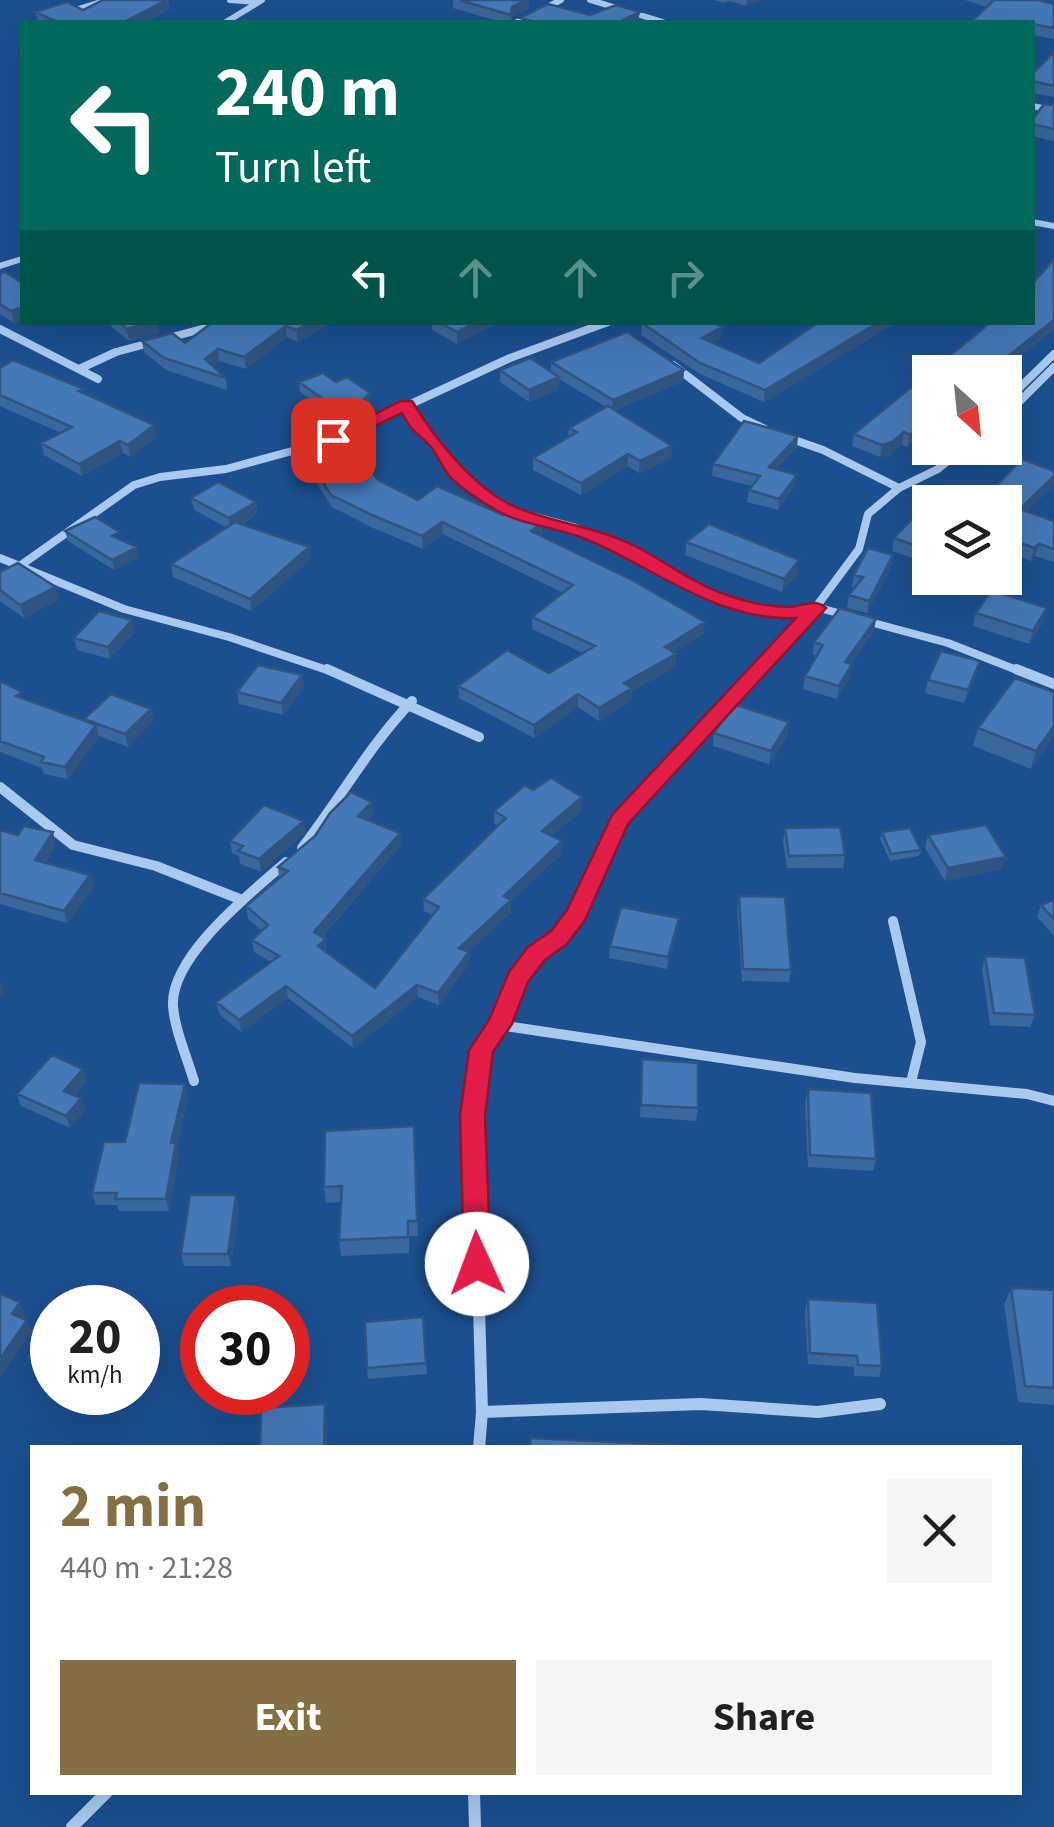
<!DOCTYPE html>
<meta charset="utf-8">
<style>
:root{--surface:#fff;--page:#f6f6f6;--text:#202124;--muted:#757577;--accent:#847042}
body{margin:0;font-family:"Source Sans 3",sans-serif;background:var(--page);color:var(--text);height:100vh;display:flex;flex-direction:column;font-size:38px;white-space:nowrap}
*{box-sizing:border-box;margin:0}
p{font-size:32px;color:var(--muted)}
.icon{flex:none;width:55px;height:55px;fill:none;stroke:currentColor;stroke-width:2;stroke-linecap:round;stroke-linejoin:round}
.map{position:relative;flex:1;overflow:hidden}
.side{position:absolute;left:30px;top:1445px;width:992px;height:350px;display:flex;flex-direction:column;background:var(--surface);border-radius:0px;box-shadow:0 10px 40px #0002}
.side>*{flex:none}
.top-card{position:absolute;left:20px;top:20px;width:1015px;height:305px;border-radius:0px;box-shadow:0 10px 40px #0002;background:#00695c;color:#fff;overflow:hidden}
.needle{width:65px;rotate:153deg}
.buttons{position:absolute;left:912px;top:355px;display:grid;gap:20px}
.buttons a{display:grid;place-items:center;width:110px;height:110px;border-radius:0px;background:var(--surface);box-shadow:0 10px 40px #0002;font-size:50px}
.speed{position:absolute;left:30px;top:1285px;display:flex;gap:20px;font-size:50px;font-weight:700;text-align:center}
.speed>*{display:grid;place-content:center;width:130px;height:130px;border-radius:50%;background:var(--surface);box-shadow:0 10px 40px #0002;line-height:1}
.speed small{font-size:25px;font-weight:400}
.speed .limit{border:15px solid #d22;background:#fff;color:#111}
.pin{position:absolute;display:grid;place-items:center;width:85px;height:85px;color:#fff;margin:-42px;border-radius:20px;box-shadow:0 5px 15px #0006}
.me{position:absolute;width:110px;margin:-55px;rotate:358deg;stroke-linejoin:round;filter:drop-shadow(0 0 8px #0008)}
.turn{display:flex;align-items:center;gap:35px;height:210px;padding:0 30px;font-size:45px}
.turn .icon{width:130px;height:130px;stroke-width:2.5}
.turn b{display:block;font-size:70px;line-height:85px}
.lanes{display:flex;align-items:center;height:95px;padding:0 30px;background:#0003;justify-content:center;gap:50px;direction:ltr}
.lanes .off{opacity:.35}
.round{display:grid;place-items:center;flex:none;width:105px;height:105px;border-radius:0px;background:var(--page)}
.summary{display:flex;align-items:center;justify-content:space-between;height:170px;padding:0 30px}
h1{font-size:60px;font-weight:700;line-height:75px;color:var(--accent)}
.cta{display:flex;gap:20px;margin-top:auto;padding:20px 30px}
.cta a{flex:1;height:115px;border-radius:0px;background:var(--accent);color:#fff;font-size:40px;font-weight:700;line-height:115px;text-align:center}
.cta a+a{background:var(--page);color:var(--text)}
.map>svg:first-child{display:block}
.lines{fill:none;stroke-linecap:round;stroke-linejoin:round}
.street-far3{stroke:#a9c9ee;stroke-width:6}
.street-far2{stroke:#a9c9ee;stroke-width:8}
.street-far1{stroke:#a9c9ee;stroke-width:10}
.street{stroke:#a9c9ee;stroke-width:12}
.wall{fill:#3a679d}
.shaded-wall{fill:#305480}
.building{fill:#4478b7;stroke:#305480;stroke-width:2.5}
.route{fill:#e11d48;stroke:#92132f;stroke-width:2.5}
</style>
<div class="map">
<svg width="1054" height="1827" viewBox="0 0 1054 1827">
<rect width="100%" height="100%" fill="#1b4f8f"/>
<g class="lines">
<!-- street-far3 -->
<path class="street-far3" d="M230 0 257 2
M590 0 663 22
M75 10 108 0
M226 22 262 0
M517 22 561 0
M1032 106 1054 110
M1032 222 1054 226
M0 266 22 259"/>
<!-- street-far2 -->
<path class="street-far2" d="M0 329 98 379
M673 365 742 418 765 429
M79 369 116 352 228 322
M1005 402 1054 354
M407 405 421 432 435 440 457 475 505 509 573 527 629 550 671 578 723 600 793 613 816 607 849 616
M1005 416 1054 367
M786 437 823 450 899 488
M0 558 124 609 229 637 333 672
M0 580 134 485 160 477 226 469 333 440 510 358 608 322
M866 621 948 643 1022 672
M756 672 816 607 859 549 868 514 899 488 938 469 964 448"/>
<!-- street-far1 -->
<path class="street-far1" d="M327 669 479 737
M1016 669 1054 684
M0 787 73 845 156 866 242 900
M302 848C340 799 369 746 412 701
M893 921 921 1042 911 1082
M499 1025 855 1078 1027 1094 1054 1101
M194 1081C187 1057 175 1031 173 1006 170 956 252 892 286 862
M475 1172 473 1116 481 1050 499 1025 517 979 537 953 559 938 577 914 619 820 759 669"/>
<!-- street -->
<path class="street" d="M475 1169 482 1412 479 1448
M482 1412 701 1404 818 1412 880 1404
M474 1792 475 1827
M72 1827 107 1792"/>
</g>
<!-- wall -->
<path class="wall" d="M168 0 169 10 145 22H38L35 12 83 10Z
M453 0H529V8L512 17 511 22H501L453 8Z
M714 0H762L746 6 730 1 723 3Z
M965 0H1038L1054 4V39L1032 35V22H971L986 7Z
M1054 52V97L1032 93V74Z
M1054 105V141L1032 136V120Z
M1054 259V330L1000 372H930V429L907 447 902 444 890 455 880 457 852 446 854 434 991 322H1032V284Z
M0 274 22 283V319L14 323 0 314Z
M110 322H157L159 333 129 341 111 326Z
M213 322H333L298 342 287 337 246 369 219 361 212 366 226 378 227 390 166 370 144 352 142 341 185 343Z
M432 322H499L457 344 432 330Z
M819 322H897L764 402 700 374 641 335 642 323 722 327 721 338 713 343 759 363Z
M551 362 684 370 683 381 615 410 671 458 639 473 628 466 581 495 533 470V458L568 437 569 428 606 407 559 379V389L529 402 500 382V370L551 372Z
M0 368 85 394 154 425 156 437 130 457 123 453 82 476 44 455 41 443 61 433 0 406Z
M299 382H336L371 404 368 407V415L347 425 300 392Z
M797 448 776 469 795 486 778 510 747 502 749 490 752 486 712 476 713 464Z
M305 455 378 480 418 500 542 536H541L704 634 674 653 676 654 675 667 632 691 631 701 599 721 578 707 534 738 459 698 458 686 549 673 583 653 532 629V617L563 593 443 534 423 549 373 528 332 507 306 467Z
M1054 471V485L1027 511 1054 521V562L1035 556 1031 561 1005 551V502Z
M191 498 256 502 257 514 242 524 311 559 251 611 173 577 171 564 226 527 194 510Z
M930 525V564L892 551 894 538Z
M65 531 122 541 139 557 114 570 68 541Z
M686 542 798 573 782 592 685 555Z
M893 555 891 567 867 613 847 608 849 595 854 588 852 587 854 575Z
M0 572 59 599 24 618 0 601Z
M1047 608 1044 621 1029 644 973 626 976 613Z
M874 631 851 664 850 677 837 699 803 689 805 676 817 656 813 654 814 642Z
M135 632 110 659 77 650 74 638Z
M977 674 964 703 925 693 928 680Z
M0 681 23 699 85 721 151 709 153 721 128 747 99 736 68 779 44 774 42 768 0 752Z
M304 688 283 715 239 704 237 692Z
M1054 692 1031 769 973 746 978 728Z
M714 733 788 735 769 764 713 746Z
M533 790 582 810 551 836 562 841V853L511 901V912L469 951V964L439 1005 418 997 353 1048 288 998 241 1032 219 1014 216 1002 271 962 254 952 252 940 262 931 248 919 246 906 279 878 278 867 374 814 367 820 400 833 401 845 322 937 327 951 326 952 375 988 432 915 424 911 423 899 499 826 494 823V811Z
M304 821 305 833 261 872 240 864 239 856 232 853 230 841Z
M785 828 845 855 843 868H787L783 841Z
M0 830 56 844 45 863 90 875 94 887 67 923 0 904Z
M882 832 921 850 919 856 890 861 880 839Z
M928 835 1002 869 945 881 925 848Z
M739 896 791 970 789 982 742 981 737 909Z
M1054 900V936L1037 917 1041 905Z
M679 918 677 930 667 969 609 958 610 946Z
M985 956 1035 1015 1030 1027 990 1025 982 969Z
M642 1059 698 1108 696 1121 640 1117Z
M87 1081 75 1095 81 1098 85 1110 70 1128 21 1106 17 1094Z
M185 1084 188 1097 177 1146 179 1155 169 1211H119L117 1205H96L92 1193 125 1142Z
M808 1089 876 1159 873 1171 808 1167 805 1102Z
M414 1126 418 1236H409V1253L341 1256 339 1240 341 1202 326 1203 324 1187Z
M239 1207 231 1266H184L181 1254Z
M1011 1288 1054 1290V1405L1018 1402 1004 1305Z
M808 1299 882 1366 879 1377 854 1376V1367L808 1364 805 1311Z
M423 1317 427 1374 368 1379 367 1368Z"/>
<!-- shaded-wall -->
<path class="shaded-wall" d="M167 0 169 10 145 22H124Z
M526 0H529V8L512 17 511 22 512 7Z
M747 0H762L746 6Z
M640 12 638 22H619Z
M22 307V319L14 323 11 311Z
M1054 320V330L1000 372H988Z
M151 322H157L159 333 129 341 127 329Z
M311 322H333L298 342 296 330Z
M476 322H499L457 344V332Z
M879 322H897L764 402 765 390Z
M286 326 287 337 246 369 244 357Z
M722 327 721 338 701 350 702 338Z
M218 349 219 361 206 370 205 359Z
M684 370 683 381 612 411 613 400Z
M559 377V389L529 402V390Z
M370 393 371 404 368 407V415L347 425 346 415Z
M930 419V429L907 447 910 435Z
M154 425 156 437 130 457 128 445Z
M904 432 902 444 890 455 880 457 882 445Z
M798 436 797 448 767 479 769 467Z
M120 441 123 453 82 476 79 464Z
M672 446 671 458 639 473 640 461Z
M628 454V466L581 495V483Z
M797 475 795 486 778 510 779 499Z
M1054 476V485L1017 521 1020 509Z
M256 502 257 514 231 530 229 518Z
M442 522 443 534 423 549 422 536Z
M542 523V536L531 544V531Z
M1039 544 1035 556 1031 561 1034 548Z
M137 547 139 557 114 570 112 560Z
M309 547 311 559 251 611 250 599Z
M893 555 891 567 867 613 869 601Z
M799 560 798 573 782 592 784 579Z
M56 587 59 599 24 618 20 605Z
M1047 608 1044 621 1029 644 1033 631Z
M876 619 874 631 843 675 845 662Z
M132 620 135 632 110 659 108 647Z
M705 622 704 634 664 660 665 647Z
M676 654 675 667 632 691 631 701 599 721V708L624 683Z
M980 661 977 674 964 703 968 690Z
M852 664 850 677 837 699 839 686Z
M302 675 304 688 283 715 281 703Z
M578 694V707L534 738V725Z
M151 709 153 721 128 747 125 734Z
M789 722 788 735 769 764 771 751Z
M96 725 99 737 68 779 65 767Z
M1054 726V737L1031 769 1036 751Z
M582 797V810L542 843V831Z
M372 802 374 814 359 828 358 816Z
M304 821 305 833 261 872 259 859Z
M53 832 56 844 39 872 35 860Z
M400 833 401 845 315 944 314 932Z
M562 841V853L511 901V912L460 960 459 948 504 896Z
M1006 857 1002 869 945 881 948 868Z
M90 875 94 887 67 923 64 911Z
M679 918 677 930 667 969 668 957Z
M326 939 327 951 319 958 318 946Z
M469 952V964L439 1005 438 993Z
M0 979 5 993 0 998Z
M417 985 418 997 353 1048 352 1036Z
M286 986 288 998 241 1032 239 1020Z
M83 1069 87 1081 68 1103 64 1091Z
M185 1084 188 1097 177 1146 179 1155 169 1211 166 1199 171 1143Z
M81 1098 85 1110 70 1128 66 1116Z
M236 1195 239 1207 231 1266 228 1254Z
M20 1302 25 1314 17 1326 12 1314Z
M27 1320 32 1332 0 1378V1359Z
M325 1404 327 1414V1448H324Z"/>
<!-- building -->
<path class="building" d="M103 0H167L124 22H57L35 12 67 2 83 10Z
M459 0H526L512 7 511 15Z
M994 0H1038L1054 4V28L1032 24V22L1016 21 971 22Z
M548 4 590 15 616 5 640 12 619 22H535L520 18Z
M1054 52V86L1032 81V74Z
M1044 104 1054 105V129L1032 124V120Z
M1054 259V320L988 372H930V419L910 435 904 432 892 442 882 445 854 434 991 322H1032V284Z
M5 272 22 283V307L11 311 0 304V274Z
M119 322H151L127 329Z
M213 322H311L296 330 286 326 244 357 218 349 205 359 226 378 164 358 142 341 172 333 185 343Z
M439 322H476L457 332Z
M712 322 722 327 702 338 759 363 819 322H879L765 390 700 363 642 323Z
M627 332 684 370 613 400 551 362Z
M530 358 559 377 529 390 500 370Z
M13 360 84 389 79 391 154 425 128 445 120 441 79 464 41 443 72 427 0 395V368Z
M323 373 336 382 347 377 370 393 362 401 368 405 346 415 299 382Z
M608 406 672 446 640 461 628 454 581 483 533 458 577 432 569 428Z
M744 421 798 436 769 467 797 475 779 499 749 490 760 476 713 464Z
M353 444 378 480 418 500 437 486 503 515 512 509 542 523 531 531 634 581 705 622 665 647 676 654 624 683 632 688 599 708 578 694 534 725 458 686 507 650 549 673 595 646 532 617 573 585 442 522 422 536 372 515 331 495 305 455Z
M1022 459 1054 471V476L1020 509 1054 521V549L1039 544 1034 548 1005 537V502H981Z
M218 482 256 502 229 518 191 498Z
M95 517 120 532 112 536 137 547 112 560 65 531Z
M912 519 930 525V551L894 538Z
M235 522 309 547 250 599 171 564Z
M709 524 799 560 784 579 686 542Z
M868 548 893 555 869 601 849 595 863 577 854 575Z
M18 563 56 587 20 605 0 590V572Z
M991 590 1047 608 1033 631 976 613Z
M840 608 876 619 845 662 852 664 839 686 805 676 823 645 814 642Z
M99 611 132 620 108 647 74 638Z
M941 651 980 661 968 690 928 680Z
M258 665 302 675 281 703 237 692Z
M1015 678 1054 692V726L1036 751 978 728Z
M0 681 22 692 16 696 96 725 65 767 41 762 44 757 0 741Z
M111 694 151 709 125 734 84 719Z
M733 704 789 722 771 751 714 733Z
M551 778 582 797 542 831 562 841 504 896 511 900 459 948 469 952 438 993 417 985 352 1036 286 986 239 1020 216 1002 279 956 252 940 268 925 246 906 288 871 278 867 315 836 330 813 351 792 372 802 358 816 400 833 314 932 326 939 318 946 375 988 439 907 423 899 506 818 494 811 525 785 533 790Z
M264 805 304 821 259 859 238 851 243 846 230 841Z
M986 825 1006 857 948 868 928 835Z
M24 826 53 832 35 860 90 875 64 911 0 893V830L18 835Z
M840 827 845 855 789 856 785 828Z
M910 828 921 850 891 854 882 832Z
M739 896 785 897 791 970 743 969Z
M1054 900V919L1041 905Z
M621 907 679 918 668 957 610 946Z
M985 956 1025 958 1035 1015 994 1013Z
M52 1055 83 1069 64 1091 81 1098 66 1116 17 1094Z
M642 1059 698 1063V1108L641 1105Z
M139 1083 185 1084 171 1143 176 1142 166 1199H115L117 1193H92L104 1142H125Z
M808 1089 871 1093 876 1159 810 1155Z
M414 1126 417 1221H408V1237L339 1240 342 1186 324 1187 325 1131Z
M190 1195H236L228 1254H181Z
M1011 1288 1054 1290V1388L1025 1386Z
M0 1294 20 1302 12 1314 27 1320 0 1359Z
M808 1299 877 1303 882 1366 858 1365 857 1356 810 1353Z
M423 1317 426 1363 367 1368 365 1322Z
M325 1404 324 1448H260L261 1408Z
M530 1438 678 1445V1448H530Z"/>
<!-- route -->
<path class="route" d="M401 401H412C433 436 472 486 511 505 546 522 596 526 635 546 667 562 694 585 730 596 748 602 771 607 790 607 804 606 815 598 826 608L628 824 585 920 567 944 545 960 528 982 512 1024 493 1052 485 1116 491 1264 487 1273 477 1276 468 1273 464 1264 460 1116 469 1050 489 1020 509 972 528 947 551 931 567 910 612 815 796 618C716 622 653 566 583 538 556 527 521 525 496 510 482 502 464 490 452 479 443 470 439 457 431 447 418 432 414 436 402 413L339 443 324 440Z"/>
</svg>
<div class="buttons">
<a><svg class="needle" viewBox="-14 -14 28 28"><path d="M0-13l5 13h-10z" fill="#e53935"/><path d="M0 13l5-13h-10z" fill="#757577"/></svg></a>
<a><svg class="icon" aria-label="layers" viewBox="0 0 24 24"><path d="M12 4l9 5-9 5-9-5zM3 14l9 5 9-5"/></svg></a>
</div>
<div class="speed"><div>20<small>km/h</small></div><div class="limit">30</div></div>
<div class="pin" style="left:333px;top:440px;background:#d93025"><svg class="icon" aria-label="arrive" viewBox="0 0 24 24"><path d="M6 21V4h12l-3 4 3 4H6"/></svg></div>
<svg class="me" style="left:477px;top:1264px" viewBox="-20 -20 40 40"><circle r="19" fill="#fff"/><path d="M0-13L10 11 0 6-10 11z" fill="#e11d48"/></svg>
<div class="top-card">
<div class="turn"><svg class="icon" aria-label="left" viewBox="0 0 24 24"><path d="M17 20v-9H6M10 6l-5 5 5 5"/></svg><div><b>240 m</b>Turn left</div></div>
<div class="lanes"><svg class="icon" aria-label="left" viewBox="0 0 24 24"><path d="M17 20v-9H6M10 6l-5 5 5 5"/></svg><svg class="icon off" aria-label="ahead" viewBox="0 0 24 24"><path d="M12 20V5M6 11l6-6 6 6"/></svg><svg class="icon off" aria-label="ahead" viewBox="0 0 24 24"><path d="M12 20V5M6 11l6-6 6 6"/></svg><svg class="icon off" aria-label="right" viewBox="0 0 24 24"><path d="M7 20v-9h11M14 6l5 5-5 5"/></svg></div>
</div>
<section class="side">
<div class="summary"><div><h1>2 min</h1><p>440 m · 21:28</p></div><a class="round"><svg class="icon" aria-label="close" viewBox="0 0 24 24"><path d="M6 6l12 12M18 6L6 18"/></svg></a></div>
<div class="cta"><a>Exit</a><a>Share</a></div>
</section>
</div>
